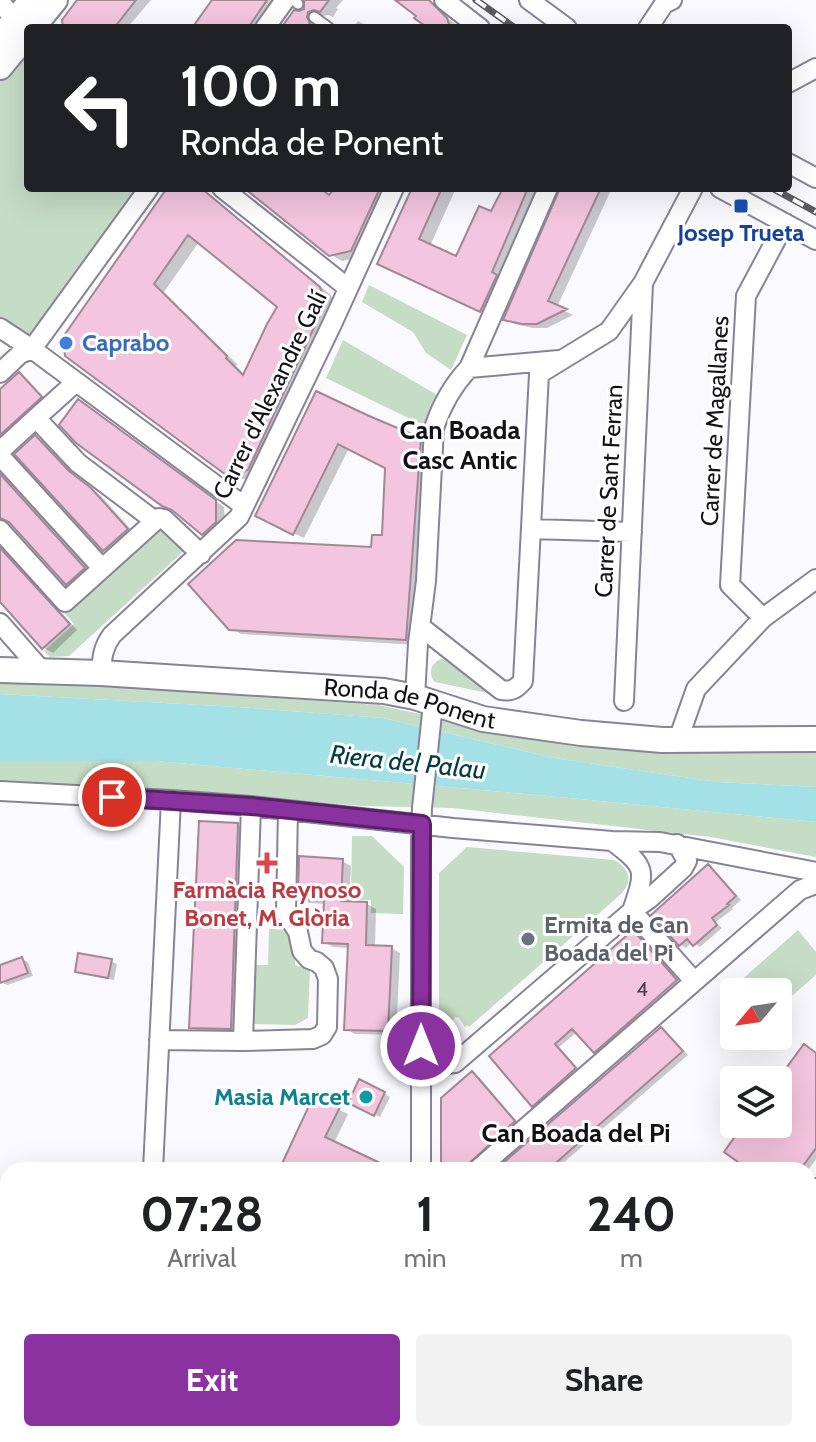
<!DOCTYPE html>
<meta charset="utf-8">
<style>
:root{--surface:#fff;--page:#f2f2f2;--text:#202124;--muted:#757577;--accent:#8a33a0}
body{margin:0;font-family:Cabin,sans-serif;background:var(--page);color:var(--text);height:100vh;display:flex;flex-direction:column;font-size:30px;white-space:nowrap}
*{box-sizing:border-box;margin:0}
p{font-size:26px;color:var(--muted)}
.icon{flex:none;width:44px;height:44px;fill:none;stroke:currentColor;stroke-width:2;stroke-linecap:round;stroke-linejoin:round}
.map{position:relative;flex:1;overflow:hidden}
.drawer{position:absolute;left:0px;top:1162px;width:816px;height:280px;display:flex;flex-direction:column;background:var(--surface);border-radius:24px 24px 0 0;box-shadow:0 8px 32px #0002}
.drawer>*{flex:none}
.top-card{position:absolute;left:24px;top:24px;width:768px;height:168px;border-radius:8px;box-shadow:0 8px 32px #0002;background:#202124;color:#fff;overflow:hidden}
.needle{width:52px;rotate:241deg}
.controls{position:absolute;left:720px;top:978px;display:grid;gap:16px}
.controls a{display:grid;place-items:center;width:72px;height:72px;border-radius:8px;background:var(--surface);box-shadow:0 8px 32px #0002;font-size:40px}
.pin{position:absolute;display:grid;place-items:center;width:68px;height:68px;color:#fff;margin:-34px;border:4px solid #fff;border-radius:50%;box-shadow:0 2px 8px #0007}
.me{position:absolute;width:88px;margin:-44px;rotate:0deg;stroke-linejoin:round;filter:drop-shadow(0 0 6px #0008)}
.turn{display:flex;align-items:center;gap:28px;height:168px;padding:0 24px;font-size:36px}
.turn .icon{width:104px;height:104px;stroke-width:2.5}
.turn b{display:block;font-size:56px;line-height:68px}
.eta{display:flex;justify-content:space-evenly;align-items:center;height:136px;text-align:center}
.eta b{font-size:48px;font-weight:800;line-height:56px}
.cta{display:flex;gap:16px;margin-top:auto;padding:16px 24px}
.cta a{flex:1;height:92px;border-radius:8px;background:var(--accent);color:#fff;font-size:32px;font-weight:800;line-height:92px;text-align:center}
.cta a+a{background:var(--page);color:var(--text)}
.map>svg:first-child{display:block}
.green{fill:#c5dcc5}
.water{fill:#a4e1e6}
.shadow{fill:#0003;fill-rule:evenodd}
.building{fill:#f3c5de;stroke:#a08895;stroke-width:2;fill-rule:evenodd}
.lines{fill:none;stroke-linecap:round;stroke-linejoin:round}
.lane-casing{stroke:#878399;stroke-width:13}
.street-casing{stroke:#878399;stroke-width:22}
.secondary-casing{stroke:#878399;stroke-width:28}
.lane{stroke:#fff;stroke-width:9}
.street{stroke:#fff;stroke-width:18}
.secondary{stroke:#fff;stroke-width:24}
.rail-casing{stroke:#5c5b62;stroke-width:7}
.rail{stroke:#fff;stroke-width:4;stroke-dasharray:12;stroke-linecap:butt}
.route-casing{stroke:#5a2168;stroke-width:20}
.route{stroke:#8a33a0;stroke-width:14}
.transit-dot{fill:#1a4fb4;stroke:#fff;stroke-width:3}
.shop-dot{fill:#3f7fe0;stroke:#fff;stroke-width:3}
.health-dot{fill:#e0444e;stroke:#fff;stroke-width:3}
.worship-dot{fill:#6b7280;stroke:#fff;stroke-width:3}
.culture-dot{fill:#0f9aa8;stroke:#fff;stroke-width:3}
.labels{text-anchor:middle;stroke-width:6;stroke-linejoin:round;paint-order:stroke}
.number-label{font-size:20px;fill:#4a3e4a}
.transit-label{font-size:24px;font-weight:bold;fill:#164399;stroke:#fff}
.shop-label{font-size:24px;font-weight:bold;fill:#366cbe;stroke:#fff;text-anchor:start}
.street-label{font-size:24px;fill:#121119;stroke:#fff}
.health-label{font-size:24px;font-weight:bold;fill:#be3a42;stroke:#fff}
.worship-label{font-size:24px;font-weight:bold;fill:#5b616d;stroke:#fff;text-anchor:start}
.culture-label{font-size:24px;font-weight:bold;fill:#0d838f;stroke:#fff;text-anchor:end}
.neighbourhood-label{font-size:26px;font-weight:bold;fill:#121119;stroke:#fff}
.water-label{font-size:26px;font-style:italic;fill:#013c40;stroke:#fff}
</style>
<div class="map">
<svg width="816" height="1442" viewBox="0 0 816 1442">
<rect width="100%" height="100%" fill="#faf9fe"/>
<!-- green -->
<path class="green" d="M28 46V188H139L30 340 0 324V77Z
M369 285 467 335 451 370 426 353 413 332 362 302Z
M343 340 439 396 427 427 326 378Z
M161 526 184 551 69 656 50 657 44 651 74 624 61 609H71Z
M441 659 448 660 497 695 435 682C428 674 430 664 441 659Z
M0 681 47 682 378 705 462 723 633 746 816 752V787L717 782 554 758 383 718 238 707 0 694Z
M0 761H155L548 796 816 822V857L711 837 453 808 363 806 160 790 0 782Z
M352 836H372L404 867 403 914 371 913V900H351Z
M467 847 614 860C631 869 633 882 620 895L469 1027 467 1025 465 1027 459 1018 455 1017 446 1030H443L439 1024V873Z
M269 929 291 930 294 935 295 965 310 970 308 1018 295 1025 251 1024 252 965H268Z
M798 930 816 952V975L778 1008V992H734V997L729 991Z
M0 1325H8V1434H792L791 1442H0Z"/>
<!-- water -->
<path class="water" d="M0 694 238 707 383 718 554 758 717 782 816 787V822L548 796 155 761H0Z"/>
<!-- shadow -->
<path class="shadow" d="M81 0H151L127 28H65Z
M213 0H279L259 28H194Z
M306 0H343L336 8 338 9 333 17 329 15 322 16 319 20 318 28H283L306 10Z
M395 0H429L441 9 438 13 449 19 459 28H431L408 8Z
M358 21 371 28H353Z
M170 188H201L204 190 331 295 336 312 260 475 239 480 227 473 67 355ZM199 242 280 307 245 375 236 366 237 364 164 292Z
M248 188H320L331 196 337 188H395L363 257 342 261 330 254Z
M415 188H456L430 246 457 258 492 214 505 188H543L493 317 391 270Z
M561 188H612L557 307 573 315 547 328H533L515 324 506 319Z
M19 374 28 380 49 403 0 448V392Z
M317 393 430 445 416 645 241 634 231 628 373 549 384 537 387 467 349 448 304 538 267 521Z
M87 406 224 507 225 527 212 539 203 534Z
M36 437 45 443 79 479 101 496 136 535 113 555 104 550 17 454Z
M0 469 93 573 76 589 67 583 12 522 6 523 0 528Z
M0 545 77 630 53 653 44 648 0 599Z
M238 825 247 830 240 1033 200 1032 191 1027Z
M342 861 351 866 349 903 367 904 376 909 375 947 391 948 400 953 396 1035 355 1034 346 1029 350 948 333 947 324 942 326 904 309 903 300 898Z
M709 867 714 870 741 900 732 908 733 909 716 922 722 928 700 947 692 942 686 948 681 945 654 915Z
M633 933 639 936 682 984 601 1055 595 1051 577 1032 559 1047 581 1072 538 1108 533 1105 492 1057Z
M22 959 28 962 33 976 7 985 1 982 0 967Z
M111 961 117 964 114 980 82 974 77 970Z
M661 1029 667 1033 688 1055 555 1170H498Z
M816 1054V1159L808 1170H742L747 1124H778V1082Z
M472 1073 479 1077 521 1126 472 1170H449L443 1167Z
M384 1093 390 1097 380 1117 350 1102Z
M315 1098 348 1114 334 1143 390 1170H281Z"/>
<!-- building -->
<path class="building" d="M77 0H136L114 28H63L62 20Z
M212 0H267L248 28H192Z
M304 0H329L320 12 314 10 308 12 307 17 310 23 306 28H281L294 10 299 11 304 9Z
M395 0H429L447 18 450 28H428L414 18 416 16Z
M167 188H201L320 287 325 304 248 470 226 475 65 356 63 337ZM188 235 277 307 267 324 243 375 226 358 227 356 154 284Z
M244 188H320L329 195 335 188H380L351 251 329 256Z
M412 188H442L419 239 456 256 479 206 491 211 503 188H528L492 272 497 275 480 312 377 264Z
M560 188H601L548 301 567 309 537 324H522L503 320Z
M19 372 42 397 0 435V389Z
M316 391 367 415 421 438 406 640 229 630 188 584 236 540 371 547 372 535H382L385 468 338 444 293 535 255 516Z
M78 399 216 500V522L202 535 172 510 162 506 76 443 59 425Z
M35 435 69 471 91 488 128 529 103 551 14 454Z
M0 474 85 568 66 585 9 522 0 518Z
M0 548 70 624 42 649 0 602Z
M199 821 238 823 231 1029 189 1028Z
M299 856 343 859 341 901 367 902 366 945 392 946 388 1031 344 1030 348 944 322 943 324 900 298 899Z
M708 864 736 896 727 904 729 905 712 918 717 925 693 946 687 939 679 946 651 915Z
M633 930 677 980 594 1053 572 1029 555 1044 576 1068 532 1107 489 1056Z
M78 953 112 959 108 978 75 972Z
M22 957 28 973 0 983V965Z
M661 1027 683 1051 558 1161 547 1170H495Z
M804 1044 816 1053V1148L800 1170H739L742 1165 724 1152 744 1124H778V1079Z
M472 1071 515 1121 463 1169 441 1168V1098Z
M359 1079 385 1092 374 1116 348 1103Z
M314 1095 340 1107 325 1137 395 1170H279Z"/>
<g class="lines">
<defs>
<path id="lane" d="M294 0 298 4
M314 17 329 28"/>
<path id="street" d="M444 0 480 28
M529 0 567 28
M0 2 23 29
M265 28 285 0
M648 28 664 4 672 0
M788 83 816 68
M788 163 816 178
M222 188 348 288
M720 188 816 240
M0 328 32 349 244 506
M469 368 559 360
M0 373 20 354 32 349 149 188
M76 382 36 418 78 463 155 521 159 518 164 519 201 554
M0 451 36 418
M0 456 102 568
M531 529 632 532
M0 530 65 602 155 521
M763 618 730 585 746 296 785 223
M0 623 43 672
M421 627 501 690C511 692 516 689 523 681L539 374 609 331 643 283 693 188
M101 673C102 657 103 647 112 635L239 517 332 324 394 188
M415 697 418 643 426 581 434 428C442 404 452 386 469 368L548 188
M624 701 643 284
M678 740 696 689 763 618 816 579
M0 791 171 800 251 806 453 828 612 841 660 842 816 872
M612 841C647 867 646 870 632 911
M632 911 694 981
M159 1040 243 1041 313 1039 322 1035 327 1027 328 979 324 968 317 962 309 959 302 951 298 932 286 913 288 810
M243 1041 251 806
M421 1067 455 1063 632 911 649 899 683 868 687 861 677 844
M153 1170 171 800
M421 1170V841L422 808 433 704
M477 1170 800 890 816 884
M808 1209 816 1188
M0 1306 8 1307
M808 1348H816
M801 1442 802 1434"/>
<g id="secondary">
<path d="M32 28 55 0"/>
<path d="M0 38 32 0"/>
<path d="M0 67 28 33"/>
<path id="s1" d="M0 670 101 673 384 691 415 697 483 719 581 733 662 740 816 739"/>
</g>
</defs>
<!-- lane casing -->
<use href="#lane" class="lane-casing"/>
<!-- street casing -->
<use href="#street" class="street-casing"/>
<!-- secondary casing -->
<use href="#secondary" class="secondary-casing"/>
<!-- lane -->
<use href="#lane" class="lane"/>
<!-- street -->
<use href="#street" class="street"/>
<!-- secondary -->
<use href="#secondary" class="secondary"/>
<defs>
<path id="rail" d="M476 0 515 28
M772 188 816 212"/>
</defs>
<!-- rail casing -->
<use href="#rail" class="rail-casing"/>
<!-- rail -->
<use href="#rail" class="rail"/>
</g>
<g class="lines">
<defs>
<path id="route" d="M112 797 251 806 422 824 421 1046"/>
</defs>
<!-- route casing -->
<use href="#route" class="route-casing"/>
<!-- route -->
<use href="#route" class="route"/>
</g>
<!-- markers -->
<rect class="transit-dot" x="733" y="198" width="16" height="16" rx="4"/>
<circle class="shop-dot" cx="66" cy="343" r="8"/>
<path class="health-dot" d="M263 851h8v8h8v8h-8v8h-8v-8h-8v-8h8z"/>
<circle class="worship-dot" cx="528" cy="939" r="8"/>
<circle class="culture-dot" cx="366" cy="1097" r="8"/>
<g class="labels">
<!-- number labels -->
<g class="number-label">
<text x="642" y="996">4</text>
</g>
<!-- transit labels -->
<g class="transit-label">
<text x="741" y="241">Josep Trueta</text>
</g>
<!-- shop labels -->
<g class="shop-label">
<text x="82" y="351">Caprabo</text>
</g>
<!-- street labels -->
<g class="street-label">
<text transform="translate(270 395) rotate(-64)" y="8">Carrer d'Alexandre Galí</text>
<text transform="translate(715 421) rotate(-87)" y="8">Carrer de Magallanes</text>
<text transform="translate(609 491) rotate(-87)" y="8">Carrer de Sant Ferran</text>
<text dy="8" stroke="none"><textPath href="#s1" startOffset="412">Ronda de Ponent</textPath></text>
</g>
<!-- health labels -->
<g class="health-label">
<text x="267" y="898">Farmàcia Reynoso<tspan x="267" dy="28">Bonet, M. Glòria</tspan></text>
</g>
<!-- worship labels -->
<g class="worship-label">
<text x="544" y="933">Ermita de Can<tspan x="544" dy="28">Boada del Pi</tspan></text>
</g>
<!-- culture labels -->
<g class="culture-label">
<text x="350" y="1105">Masia Marcet</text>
</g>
<!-- neighbourhood labels -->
<g class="neighbourhood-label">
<text x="460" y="439">Can Boada<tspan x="460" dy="30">Casc Antic</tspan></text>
<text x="576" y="1142">Can Boada del Pi</text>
</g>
<!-- water labels -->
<g class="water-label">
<text transform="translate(408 762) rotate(6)" y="9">Riera del Palau</text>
</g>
</g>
</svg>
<div class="controls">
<a><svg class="needle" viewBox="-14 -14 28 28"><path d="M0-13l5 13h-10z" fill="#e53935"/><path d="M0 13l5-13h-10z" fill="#757577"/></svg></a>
<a><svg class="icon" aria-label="layers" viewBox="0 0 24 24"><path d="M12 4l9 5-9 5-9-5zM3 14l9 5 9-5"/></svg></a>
</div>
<div class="pin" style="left:112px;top:797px;background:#d93025"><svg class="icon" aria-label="arrive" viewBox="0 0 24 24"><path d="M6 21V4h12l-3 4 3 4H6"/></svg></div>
<svg class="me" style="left:421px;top:1046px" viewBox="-20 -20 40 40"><circle r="17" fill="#8a33a0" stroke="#fff" stroke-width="3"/><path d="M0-11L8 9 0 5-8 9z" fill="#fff"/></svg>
<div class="top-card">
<div class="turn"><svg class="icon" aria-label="left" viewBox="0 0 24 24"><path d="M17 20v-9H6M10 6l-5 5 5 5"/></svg><div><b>100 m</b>Ronda de Ponent</div></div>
</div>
<section class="drawer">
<div class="eta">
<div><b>07:28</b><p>Arrival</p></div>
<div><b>1</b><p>min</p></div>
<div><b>240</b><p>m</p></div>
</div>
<div class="cta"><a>Exit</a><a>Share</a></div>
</section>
</div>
